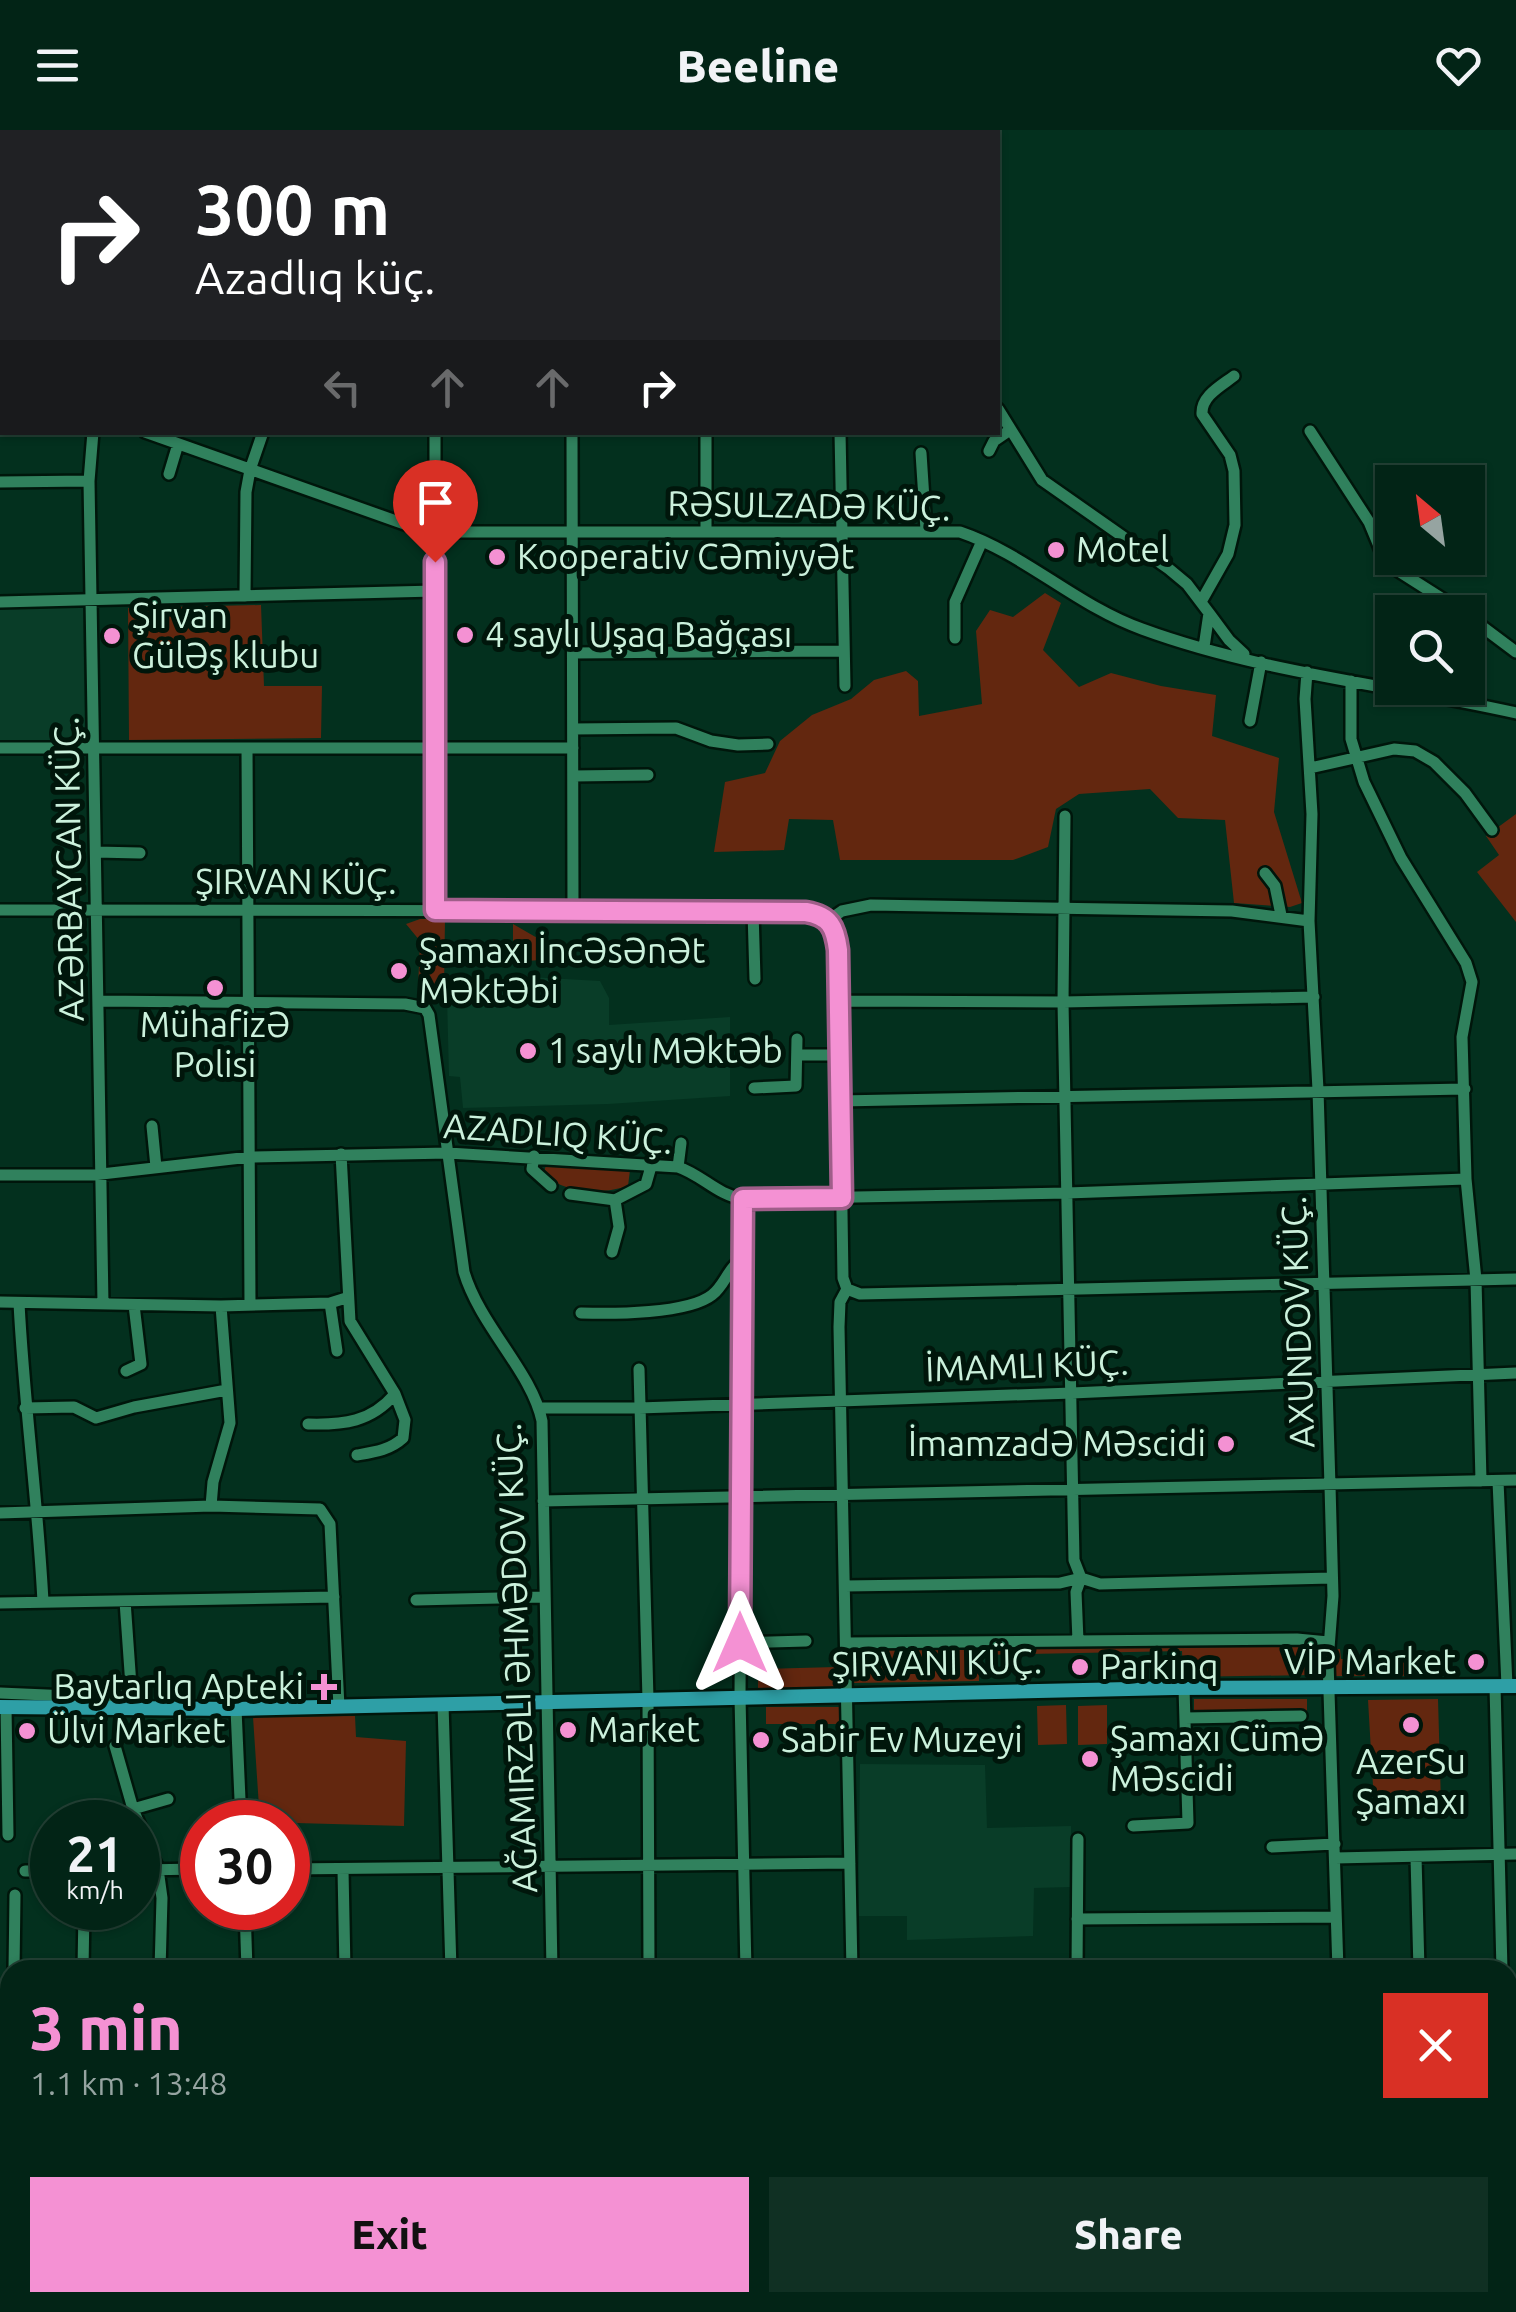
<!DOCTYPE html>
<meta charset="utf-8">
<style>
:root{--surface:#022416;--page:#103023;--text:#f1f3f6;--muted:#96a4a1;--line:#234135;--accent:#f491d3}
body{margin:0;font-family:Ubuntu,sans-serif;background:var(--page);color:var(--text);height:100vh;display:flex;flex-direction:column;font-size:38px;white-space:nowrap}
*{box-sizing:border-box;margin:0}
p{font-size:32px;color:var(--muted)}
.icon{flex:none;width:55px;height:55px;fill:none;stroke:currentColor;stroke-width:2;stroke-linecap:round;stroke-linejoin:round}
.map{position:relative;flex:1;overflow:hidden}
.drawer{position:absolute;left:0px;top:1830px;width:1518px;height:352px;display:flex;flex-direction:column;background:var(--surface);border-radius:30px 30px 0 0;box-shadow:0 2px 8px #0004,0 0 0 2px var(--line)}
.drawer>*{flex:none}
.hud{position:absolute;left:0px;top:0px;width:1000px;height:305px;box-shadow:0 2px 8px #0004,0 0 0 2px var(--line);background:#202124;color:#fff;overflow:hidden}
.needle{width:65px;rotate:331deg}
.buttons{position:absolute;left:1375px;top:335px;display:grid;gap:20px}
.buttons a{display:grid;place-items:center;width:110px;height:110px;border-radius:0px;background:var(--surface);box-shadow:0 2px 8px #0004,0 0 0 2px var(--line);font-size:50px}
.speed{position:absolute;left:30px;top:1670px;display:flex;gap:20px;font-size:50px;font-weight:700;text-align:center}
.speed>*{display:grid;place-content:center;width:130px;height:130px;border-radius:50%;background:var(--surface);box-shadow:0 2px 8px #0004,0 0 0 2px var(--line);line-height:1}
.speed small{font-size:25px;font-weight:400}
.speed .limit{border:15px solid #d22;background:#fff;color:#111}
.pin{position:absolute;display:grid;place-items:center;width:85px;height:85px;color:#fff;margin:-102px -42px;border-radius:50% 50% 50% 0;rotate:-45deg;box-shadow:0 0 10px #0007}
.pin .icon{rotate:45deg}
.me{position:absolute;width:110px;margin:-55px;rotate:0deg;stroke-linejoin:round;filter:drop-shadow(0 0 8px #0008)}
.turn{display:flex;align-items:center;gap:35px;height:210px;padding:0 30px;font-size:45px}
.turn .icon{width:130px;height:130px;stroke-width:2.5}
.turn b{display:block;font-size:70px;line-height:85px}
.lanes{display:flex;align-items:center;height:95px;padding:0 30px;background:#0003;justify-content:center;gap:50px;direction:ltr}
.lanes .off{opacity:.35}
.round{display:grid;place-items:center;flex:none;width:105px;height:105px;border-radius:0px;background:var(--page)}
.summary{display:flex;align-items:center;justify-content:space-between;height:170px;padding:0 30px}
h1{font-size:60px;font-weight:800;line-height:75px;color:var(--accent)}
.button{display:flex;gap:20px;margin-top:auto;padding:20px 30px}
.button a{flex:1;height:115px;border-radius:0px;background:var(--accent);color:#111;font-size:40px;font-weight:800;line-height:115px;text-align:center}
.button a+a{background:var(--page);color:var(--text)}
header{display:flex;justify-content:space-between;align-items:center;height:130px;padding:0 30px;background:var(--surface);font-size:45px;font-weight:800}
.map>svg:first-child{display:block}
.built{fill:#093d28}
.green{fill:#63270f}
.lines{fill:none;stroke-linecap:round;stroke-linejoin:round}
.minor-casing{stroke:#00160b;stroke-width:16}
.major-casing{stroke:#00160b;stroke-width:19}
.highway-casing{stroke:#00160b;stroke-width:20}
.minor{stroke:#30815d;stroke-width:11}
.major{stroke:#2e9fa6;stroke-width:14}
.highway{stroke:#2db3d7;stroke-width:15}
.route-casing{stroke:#9f5e89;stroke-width:25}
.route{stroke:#f491d3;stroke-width:18}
.poi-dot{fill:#f491d3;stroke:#00160b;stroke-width:4}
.labels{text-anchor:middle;stroke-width:10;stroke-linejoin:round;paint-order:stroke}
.street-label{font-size:35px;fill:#cbf1dc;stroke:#00160b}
.poi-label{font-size:35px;fill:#cbf1dc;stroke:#00160b;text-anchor:start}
</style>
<header><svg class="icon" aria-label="menu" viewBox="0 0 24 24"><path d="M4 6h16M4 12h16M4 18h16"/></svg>Beeline<svg class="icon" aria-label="heart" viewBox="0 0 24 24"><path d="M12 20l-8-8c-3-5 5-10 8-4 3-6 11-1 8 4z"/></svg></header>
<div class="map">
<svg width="1516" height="2182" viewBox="0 0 1516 2182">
<rect width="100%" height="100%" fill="#03301e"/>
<!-- built -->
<path class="built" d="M83 477 85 611H0V479Z
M529 847 600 851 609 868V895L730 887V966L608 974 463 978 460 947 449 946 447 867 469 866 470 856 528 855Z
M860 1634 985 1635 987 1698 1071 1696V1757L1034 1758 1033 1806 907 1810V1786H858Z"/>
<!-- green -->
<path class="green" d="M1045 463 1061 473 1043 520 1079 557 1111 543 1161 556 1216 565 1212 606 1279 628 1274 682 1302 773 1290 777 1234 773 1225 690 1178 688 1150 659 1079 664 1056 679 1048 717 1013 730H840L833 690 789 689 784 720 714 722 725 652 765 643 780 611 812 585 851 569 874 550 906 541 918 551 919 586 982 574 976 501 990 480 1013 487Z
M261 475 264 556H322L321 608 129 610 128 478Z
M1516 684V792L1477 742 1499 725 1486 706Z
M420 789H445L444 858H418L420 811 406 794Z
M513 794 539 809 541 830 526 831 500 824V816L513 814Z
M547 1033 630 1040 628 1056C599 1065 567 1064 543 1044Z
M1309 1513 1310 1545 1183 1547 1182 1521 979 1525V1551L853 1553V1521Z
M1334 1519H1340L1341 1529 1415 1528V1546H1334Z
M836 1537 837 1557 758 1559V1539Z
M1194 1569H1307V1581L1194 1582Z
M1438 1569 1441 1673H1374L1368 1570Z
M1066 1575 1067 1614 1038 1615 1037 1576Z
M1107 1575V1614L1078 1615V1576Z
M766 1577H840V1594H766Z
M355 1586 356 1607 406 1611 404 1696 260 1692 253 1587Z
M428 2173V2172L589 2173 585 2182H426Z"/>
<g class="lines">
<defs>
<path id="minor" d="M177 0 184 2
M572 0V2
M708 0V2
M29 2 30 0
M437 2V0
M0 52 2 53
M0 84 2 77
M0 251 2 252
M998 279 1042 350 1169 439 1187 454 1209 483
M1310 301 1369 392 1386 433 1463 482
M93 302 89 351 103 1174
M145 302 427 402H960C1025 424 1077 476 1142 499 1262 543 1392 555 1516 583
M435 302V780
M572 302 573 782
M706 302V401
M840 302 845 556
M989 321 994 311 1010 300
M921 323 926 400
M169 344 178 314
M0 352 89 351
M1428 352 1437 347
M1376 408 1392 380
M245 466 246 362 250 340 263 302
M1202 470 1228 424 1235 395 1234 341 1230 325 1202 284C1201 266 1221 256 1234 246
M0 472 435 461
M1468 486 1516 522
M955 508V472L982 411
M1204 517 1209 483 1229 510 1244 524
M573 523 844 521
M1307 542 1305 569 1312 684 1309 791 1318 960 1330 1356 1333 1466 1328 1531 1338 1840
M1351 551V609L1364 652 1401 728 1466 833 1472 852 1462 907 1466 1049 1476 1150 1481 1351
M1250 591 1261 532
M573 599 676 598 711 611 738 615 768 614
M0 618H573
M247 618 250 1175
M1310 638 1394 619 1415 621 1434 632 1465 663 1492 700
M573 646 648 645
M1065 686 1063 872 1074 1430 1081 1448
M96 722 140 723
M1265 743 1275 756 1281 785
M0 780 770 781 806 782 829 790
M753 781 755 849
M829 790 838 820 843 1148 847 1159 840 1172 839 1197 852 1840
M829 790 842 781 871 775 1232 781 1309 791
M99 871 405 874 425 878 429 885 464 1142C480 1196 532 1242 542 1291L552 1840
M839 871 1063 872 1314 867
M798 925H840
M754 958 796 956 797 909
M840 971 1465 959
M152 996 156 1037
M341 1024 350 1191 395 1264 405 1290 403 1308C390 1320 375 1322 357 1325
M534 1026 532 1039 551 1056
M678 1037 681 1013
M0 1045H93L250 1027 448 1023 678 1037C702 1045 717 1065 743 1069L1067 1063 1466 1049
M570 1064 615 1070
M743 1069 740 1567 746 1840
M612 1122 619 1097 615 1070 646 1054 652 1033
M847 1159 860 1164 1516 1149
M0 1172 221 1176 330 1173 346 1168
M19 1173C24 1273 38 1372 43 1472
M330 1173 337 1221
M581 1183C612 1184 688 1184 712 1165 725 1155 728 1138 741 1130
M639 1239 648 1569 649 1840
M126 1241 141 1234 134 1175
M25 1278 74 1277 96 1288 134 1277 227 1260
M539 1278H639L1072 1263 1516 1243
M308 1294C344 1295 371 1292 395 1264
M1498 1351 1507 1556
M543 1371 1516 1350
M211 1376 213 1352 230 1293 221 1176
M0 1383 211 1376 320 1379 330 1394 339 1577
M845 1456 1060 1453 1081 1448 1100 1454 1332 1448
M416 1470 545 1467
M0 1473 334 1467
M1078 1511 1076 1462 1081 1448
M740 1513 806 1511
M847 1513 1297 1509 1328 1512
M1495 1556 1502 1840
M0 1563 116 1568 129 1563 131 1556 125 1471
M443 1574 451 1840
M6 1577 8 1705
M236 1579 241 1692
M1185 1588 1301 1586
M115 1616 133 1679 158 1739 162 1768 160 1840
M133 1679 168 1669
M1133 1696 1188 1693 1184 1558
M1272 1717 1335 1714
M1416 1727 1419 1840
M1335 1728 1516 1724
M288 1739 850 1733
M138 1740 202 1739
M343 1740 345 1840
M25 1741H52
M245 1778 247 1840
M1077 1789 1336 1787
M14 1840 15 1765
M83 1840 84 1778
M1077 1840 1078 1709
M1508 1892H1516
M352 2172 357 2182
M1071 2182 1072 2172
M1171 2182 1172 2172
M1344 2182V2172
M1422 2182 1423 2172
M1503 2182V2172"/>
<path id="major" d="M0 1577 236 1579 1174 1558 1516 1556"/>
<path id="highway" d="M0 1888 10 1891
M881 2172 910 2182"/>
</defs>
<!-- minor casing -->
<use href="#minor" class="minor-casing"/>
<!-- major casing -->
<use href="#major" class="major-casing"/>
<!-- highway casing -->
<use href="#highway" class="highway-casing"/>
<!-- minor -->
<use href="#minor" class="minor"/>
<!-- major -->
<use href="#major" class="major"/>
<!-- highway -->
<use href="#highway" class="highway"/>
</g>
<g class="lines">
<defs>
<path id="route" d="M435 432V780L806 782C830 786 835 797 838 820L842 1068 743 1069 740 1513"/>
</defs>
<!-- route casing -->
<use href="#route" class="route-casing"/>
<!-- route -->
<use href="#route" class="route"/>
</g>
<!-- markers -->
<g class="poi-dot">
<circle cx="1056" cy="420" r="10"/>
<circle cx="497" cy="427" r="10"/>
<circle cx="465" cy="505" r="10"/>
<circle cx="112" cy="506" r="10"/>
<circle cx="399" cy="841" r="10"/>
<circle cx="215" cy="858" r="10"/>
<circle cx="528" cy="921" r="10"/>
<circle cx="1226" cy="1314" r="10"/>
<circle cx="1476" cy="1532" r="10"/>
<circle cx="1080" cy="1537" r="10"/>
<path d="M319 1542h10v10h10v10h-10v10h-10v-10h-10v-10h10z"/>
<circle cx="1411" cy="1595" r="10"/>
<circle cx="568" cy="1600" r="10"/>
<circle cx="27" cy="1601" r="10"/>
<circle cx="761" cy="1610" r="10"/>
<circle cx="1090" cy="1629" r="10"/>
</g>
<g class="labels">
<!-- street labels -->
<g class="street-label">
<text transform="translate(809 376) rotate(1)" y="12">RƏSULZADƏ KÜÇ.</text>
<text transform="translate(69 739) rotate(-91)" y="12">AZƏRBAYCAN KÜÇ.</text>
<text x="296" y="764">ŞIRVAN KÜÇ.</text>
<text transform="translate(558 1004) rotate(4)" y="12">AZADLIQ KÜÇ.</text>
<text transform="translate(1298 1192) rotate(-92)" y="12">AXUNDOV KÜÇ.</text>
<text transform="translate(1027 1236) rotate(-2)" y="12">İMAMLI KÜÇ.</text>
<text transform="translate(517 1528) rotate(-92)" y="12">AĞAMIRZƏLI ƏHMƏDOV KÜÇ.</text>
<text transform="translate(937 1533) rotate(-1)" y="12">ŞIRVANI KÜÇ.</text>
</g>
<!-- poi labels -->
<g class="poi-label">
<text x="1076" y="432">Motel</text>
<text x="517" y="439">Kooperativ Cəmiyyət</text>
<text x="132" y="498">Şirvan<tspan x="132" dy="40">Güləş klubu</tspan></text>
<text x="485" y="517">4 saylı Uşaq Bağçası</text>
<text x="419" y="833">Şamaxı İncəsənət<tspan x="419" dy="40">Məktəbi</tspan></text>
<text x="215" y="907" text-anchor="middle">Mühafizə<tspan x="215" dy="40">Polisi</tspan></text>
<text x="548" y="933">1 saylı Məktəb</text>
<text x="1206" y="1326" text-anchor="end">İmamzadə Məscidi</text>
<text x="1456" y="1544" text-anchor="end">VİP Market</text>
<text x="1100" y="1549">Parkinq</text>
<text x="304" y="1569" text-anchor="end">Baytarlıq Apteki</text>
<text x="588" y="1612">Market</text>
<text x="47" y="1613">Ülvi Market</text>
<text x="1110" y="1621">Şamaxı Cümə<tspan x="1110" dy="40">Məscidi</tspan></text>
<text x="781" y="1622">Sabir Ev Muzeyi</text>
<text x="1411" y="1644" text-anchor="middle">AzerSu<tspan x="1411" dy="40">Şamaxı</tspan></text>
</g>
</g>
</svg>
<div class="buttons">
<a><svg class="needle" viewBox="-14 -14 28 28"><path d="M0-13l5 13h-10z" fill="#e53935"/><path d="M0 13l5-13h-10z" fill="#96a4a1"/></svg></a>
<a><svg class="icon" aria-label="search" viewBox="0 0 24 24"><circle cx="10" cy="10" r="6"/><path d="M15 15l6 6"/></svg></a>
</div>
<div class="speed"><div>21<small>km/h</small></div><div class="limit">30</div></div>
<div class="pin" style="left:435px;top:432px;background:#d93025"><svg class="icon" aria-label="arrive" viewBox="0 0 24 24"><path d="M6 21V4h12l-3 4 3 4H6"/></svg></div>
<svg class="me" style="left:740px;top:1513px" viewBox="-20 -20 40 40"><path d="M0-17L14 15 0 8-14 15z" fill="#f491d3" stroke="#fff" stroke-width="4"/></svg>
<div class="hud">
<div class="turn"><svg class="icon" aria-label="right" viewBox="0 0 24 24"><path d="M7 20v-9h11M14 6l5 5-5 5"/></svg><div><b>300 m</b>Azadlıq küç.</div></div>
<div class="lanes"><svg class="icon off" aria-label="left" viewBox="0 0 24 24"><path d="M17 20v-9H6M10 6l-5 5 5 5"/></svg><svg class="icon off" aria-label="ahead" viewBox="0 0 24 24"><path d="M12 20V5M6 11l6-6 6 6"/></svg><svg class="icon off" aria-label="ahead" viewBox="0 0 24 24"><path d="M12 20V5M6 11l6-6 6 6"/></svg><svg class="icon" aria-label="right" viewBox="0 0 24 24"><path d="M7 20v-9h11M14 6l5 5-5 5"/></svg></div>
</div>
<section class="drawer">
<div class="summary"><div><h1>3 min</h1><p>1.1 km · 13:48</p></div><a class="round" style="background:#d93025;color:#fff"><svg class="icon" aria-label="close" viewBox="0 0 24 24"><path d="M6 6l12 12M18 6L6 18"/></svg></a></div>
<div class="button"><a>Exit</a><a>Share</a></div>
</section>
</div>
